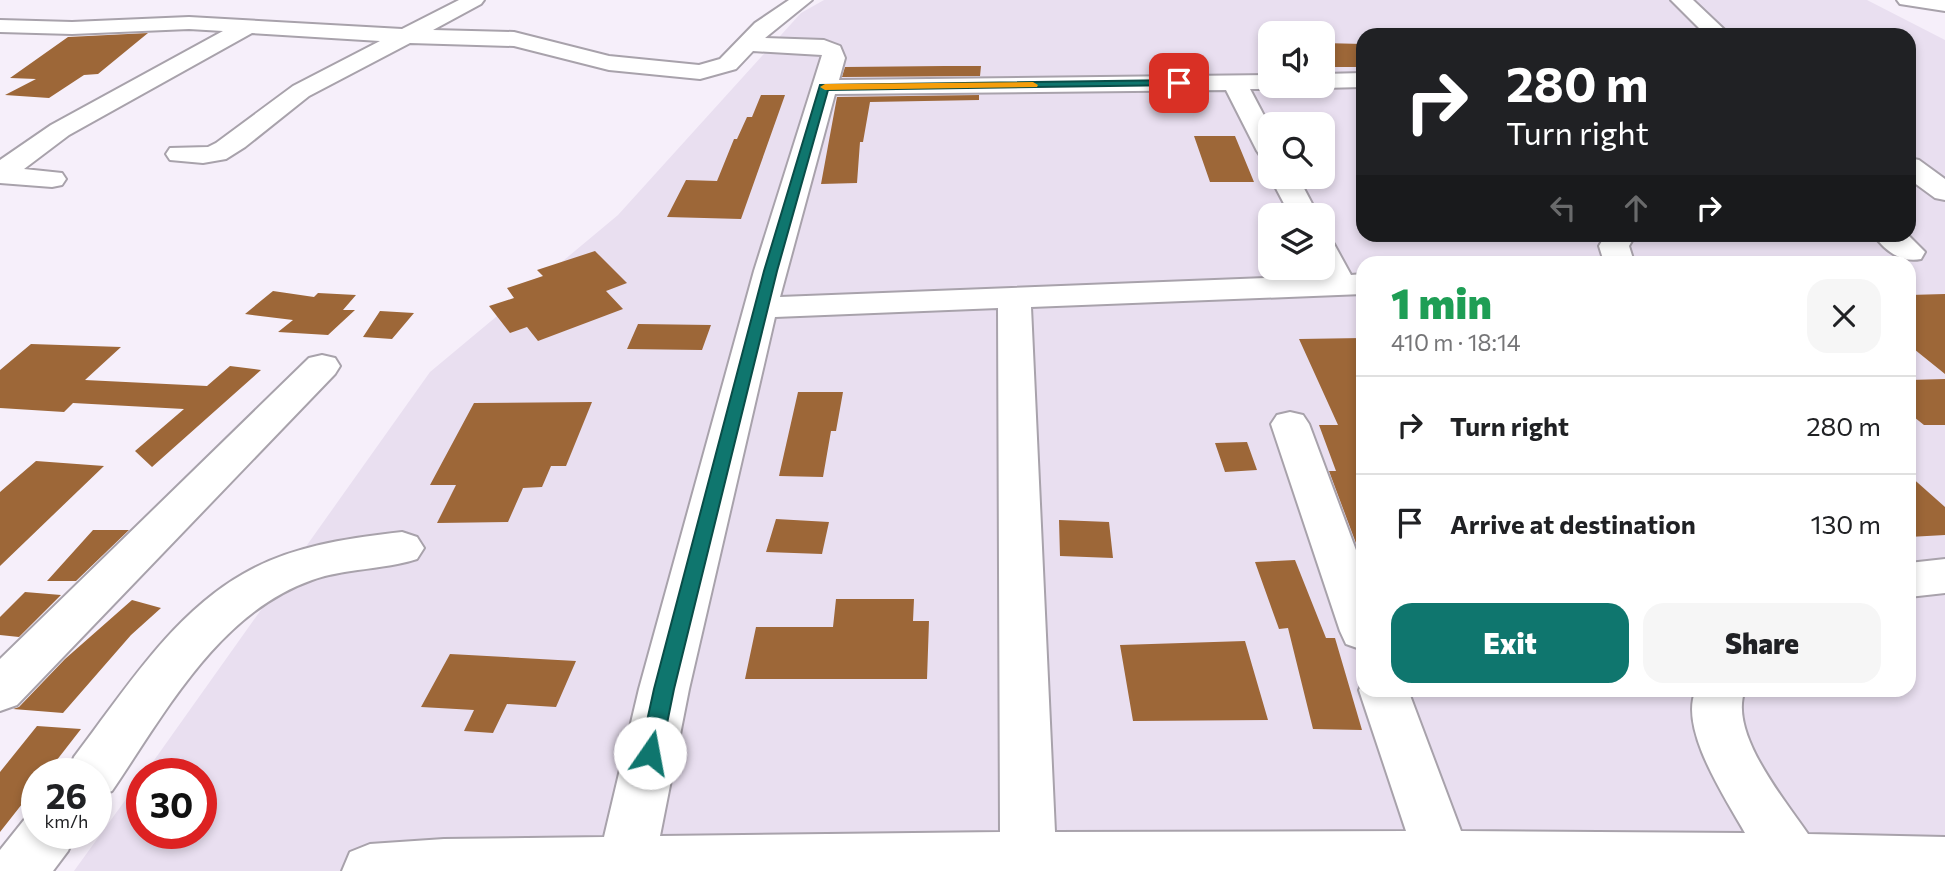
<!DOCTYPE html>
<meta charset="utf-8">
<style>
:root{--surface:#fff;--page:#f6f6f6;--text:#202124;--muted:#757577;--line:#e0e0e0;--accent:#0f766e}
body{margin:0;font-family:Commissioner,sans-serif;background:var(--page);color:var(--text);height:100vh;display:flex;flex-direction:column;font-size:26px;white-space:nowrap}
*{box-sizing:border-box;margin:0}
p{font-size:23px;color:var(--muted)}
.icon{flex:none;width:38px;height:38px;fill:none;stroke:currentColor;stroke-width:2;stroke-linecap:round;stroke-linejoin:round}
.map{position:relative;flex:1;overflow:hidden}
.details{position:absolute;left:1356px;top:256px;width:560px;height:441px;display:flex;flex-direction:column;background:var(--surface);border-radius:21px;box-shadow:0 4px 10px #0003}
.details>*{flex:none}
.top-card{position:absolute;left:1356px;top:28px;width:560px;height:214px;border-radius:21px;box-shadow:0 4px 10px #0003;background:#202124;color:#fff;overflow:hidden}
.fabs{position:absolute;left:1258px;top:21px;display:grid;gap:14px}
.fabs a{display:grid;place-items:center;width:77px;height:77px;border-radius:14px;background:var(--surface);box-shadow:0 4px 10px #0003;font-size:35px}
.speed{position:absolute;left:21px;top:758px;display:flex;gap:14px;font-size:35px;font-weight:700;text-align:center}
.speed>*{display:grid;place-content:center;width:91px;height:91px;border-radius:50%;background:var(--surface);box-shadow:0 4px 10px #0003;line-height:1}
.speed small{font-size:18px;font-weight:400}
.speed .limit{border:10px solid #d22;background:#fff;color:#111}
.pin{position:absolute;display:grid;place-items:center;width:60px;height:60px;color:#fff;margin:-30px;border-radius:14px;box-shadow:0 4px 10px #0006}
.me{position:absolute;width:77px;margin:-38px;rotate:12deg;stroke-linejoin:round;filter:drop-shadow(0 0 5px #0008)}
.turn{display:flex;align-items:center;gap:24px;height:147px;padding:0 35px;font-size:32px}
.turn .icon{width:91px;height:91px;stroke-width:2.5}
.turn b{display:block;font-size:49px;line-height:60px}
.lanes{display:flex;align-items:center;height:66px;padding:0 35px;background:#0003;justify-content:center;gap:35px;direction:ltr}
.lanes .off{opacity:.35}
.round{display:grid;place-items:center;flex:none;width:74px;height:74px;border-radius:21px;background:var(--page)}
.summary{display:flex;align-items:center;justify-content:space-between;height:119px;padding:0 35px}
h1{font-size:42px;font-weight:800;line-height:52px;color:#1e9e55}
.button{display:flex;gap:14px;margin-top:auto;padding:14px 35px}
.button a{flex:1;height:80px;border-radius:21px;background:var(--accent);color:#fff;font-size:28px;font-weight:800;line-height:80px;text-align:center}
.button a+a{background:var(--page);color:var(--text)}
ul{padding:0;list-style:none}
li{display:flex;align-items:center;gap:21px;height:98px;padding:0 35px;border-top:2px solid var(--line)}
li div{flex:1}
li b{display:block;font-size:26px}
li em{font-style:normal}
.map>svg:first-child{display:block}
.built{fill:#e9dff0;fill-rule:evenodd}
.building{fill:#9d6738}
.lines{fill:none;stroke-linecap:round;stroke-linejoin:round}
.minor-casing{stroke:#a8a2ab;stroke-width:4}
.minor{fill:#fff;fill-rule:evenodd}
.route{fill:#0f766e;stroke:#0a4d48;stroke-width:2}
.slow{fill:#f59e0b}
</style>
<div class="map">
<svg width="1945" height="871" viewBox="0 0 1945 871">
<rect width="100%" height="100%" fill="#f6effa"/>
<!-- built -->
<path class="built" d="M824 0H1867L1945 40V871H74L142 777V833H201V774L145 773 430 372 618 215 801 13ZM1270 33H1323V86H1270ZM1363 35H1909V234H1363ZM1270 124H1323V177H1270ZM1270 215H1323V268H1270ZM1363 262H1909V690H1363Z"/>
<!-- building -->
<path class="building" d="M148 33 98 74 84 75 49 98 5 95 36 79 10 78 68 37Z
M1323 43 1363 44V67H1323Z
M944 66H981L980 76 842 77 845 67Z
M761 95H785L741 219 667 217 686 180 717 181 734 139H737L747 117H752Z
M979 95V100L870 102 863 142H860L857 183 821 184 837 97Z
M1194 136H1235L1254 182H1210Z
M595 251 627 283 606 291 623 309 538 341 527 327 510 333 489 306 514 298 507 288 543 276 537 270Z
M273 291 314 297 318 293 356 295 343 310H355L328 335 278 332 293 320 245 314Z
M1945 294V374L1909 345V295Z
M380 311 414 313 392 339 363 337Z
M638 324 711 325 702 350 627 349Z
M1363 338V562L1329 471H1336L1319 425H1338L1299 339Z
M31 344 121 347 85 380 207 386 230 366 261 370 152 467 135 451 184 409 73 403 64 412 0 408V370Z
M1945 379V425H1924L1909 413V380Z
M798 392H843L836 431H831L823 477 779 476Z
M592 402 566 466H551L542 487 523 488 508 522 437 523 456 485H430L474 403Z
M1247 442 1257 470 1225 472 1215 443Z
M36 461 104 466 0 566V492Z
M1909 475 1945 507V535L1909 537Z
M776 519 829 522 822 554 766 552Z
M1059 520 1109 522 1113 558 1060 556Z
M93 530H129L76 581H47Z
M1295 560 1326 638H1335L1362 730 1313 729 1288 628 1279 629 1255 562Z
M25 592 61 595 19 637 0 635V617Z
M836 599H914L913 621H929L927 679H745L756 627H833Z
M132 600 161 608 131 635 63 713 13 709 19 707 65 659Z
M1245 641 1268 720 1133 721 1120 645Z
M450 654 576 661 556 707 507 704 493 733 464 731 474 710 421 707Z
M37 726 81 729 46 774H37V785L0 832V772Z"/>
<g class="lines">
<defs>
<path id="minor" d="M459 0H484L481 4 433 30 514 32 609 56 699 65 720 59 755 23 789 0H812L765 38 824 40 840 46 845 58 839 80 1270 75V86H1279L1270 89H1250L1270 127V159L1261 157 1257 151 1226 90 835 94 780 297 1320 276 1316 268H1323V242L1334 244 1351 275 1363 274V294L1031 307 1055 832 1406 831 1359 690 1363 682V690H1408L1461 831 1745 833C1726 799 1678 728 1696 690H1745C1728 732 1784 799 1808 834L1945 837V871H342L350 852 370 844 444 839 604 837 639 689 754 271 822 55 753 51 736 69 700 79 609 70 514 46 410 43 309 96 245 147 226 159 203 163 170 160 166 154 170 148 208 147 216 143 293 86 380 41 252 33 69 135 24 169 62 173 66 179 62 185 52 187 0 183V160L51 125 223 31 189 29 72 34 0 32V20L72 22 189 17 402 29ZM998 308 1000 832 660 836 689 689 775 317Z
M1671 0H1693L1730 35H1706Z
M1897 0H1945V11L1900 4Z
M1363 73V87L1323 88 1314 86H1323V74Z
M1909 158 1919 160 1945 179V200L1935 198 1909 179Z
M1270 177H1298L1318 215H1290Z
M1606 234H1636L1629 246 1634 262H1604L1599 246Z
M1873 234H1907L1925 252 1921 259C1901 263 1885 251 1873 234Z
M322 355 335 358 340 366 335 374 17 705 0 711V659L309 358Z
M1290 412 1303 415 1309 424 1363 569V650L1346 644 1340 631 1271 424 1277 415Z
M402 532 417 537 424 548 417 559C383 570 346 568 312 580 218 613 165 713 112 791L96 796V774H67L74 757C123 693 171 615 243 574 291 546 348 538 402 532Z
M1945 559V593L1909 597V563Z
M37 811V833H76L68 851 53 871H0V850L28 815Z"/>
</defs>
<!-- minor casing -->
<use href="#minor" class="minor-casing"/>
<!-- minor -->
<use href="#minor" class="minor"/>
</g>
<!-- route -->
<path class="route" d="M1179 80 1182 81V85L828 90 777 271 674 689 661 753 658 760 650 762 643 760 640 753 654 689 764 271 820 85Z"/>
<!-- slow -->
<path class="slow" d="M1033 82 1038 85 1037 87 825 90 820 87 825 84Z"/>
</svg>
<div class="fabs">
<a><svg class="icon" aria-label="sound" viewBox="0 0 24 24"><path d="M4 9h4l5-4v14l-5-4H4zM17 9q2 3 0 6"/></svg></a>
<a><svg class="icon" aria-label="search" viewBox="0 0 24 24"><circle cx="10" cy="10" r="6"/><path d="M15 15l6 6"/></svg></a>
<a><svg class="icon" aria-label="layers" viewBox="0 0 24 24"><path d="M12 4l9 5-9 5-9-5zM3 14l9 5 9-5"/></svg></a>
</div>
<div class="speed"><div>26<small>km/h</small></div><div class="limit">30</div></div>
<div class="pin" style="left:1179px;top:83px;background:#d93025"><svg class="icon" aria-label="arrive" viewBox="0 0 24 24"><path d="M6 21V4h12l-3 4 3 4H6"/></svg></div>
<svg class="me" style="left:650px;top:753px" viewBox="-20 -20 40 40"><circle r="19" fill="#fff"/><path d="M0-13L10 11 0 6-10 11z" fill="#0f766e"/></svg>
<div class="top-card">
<div class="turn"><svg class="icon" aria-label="right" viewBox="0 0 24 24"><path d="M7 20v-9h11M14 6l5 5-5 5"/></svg><div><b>280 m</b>Turn right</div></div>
<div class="lanes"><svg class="icon off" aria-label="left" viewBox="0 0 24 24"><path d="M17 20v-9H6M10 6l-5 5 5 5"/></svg><svg class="icon off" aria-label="ahead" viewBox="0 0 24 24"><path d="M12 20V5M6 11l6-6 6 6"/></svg><svg class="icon" aria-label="right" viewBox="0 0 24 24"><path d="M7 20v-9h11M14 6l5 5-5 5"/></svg></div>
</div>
<section class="details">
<div class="summary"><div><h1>1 min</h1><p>410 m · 18:14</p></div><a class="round"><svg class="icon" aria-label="close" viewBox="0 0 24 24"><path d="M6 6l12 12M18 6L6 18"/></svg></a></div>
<ul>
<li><svg class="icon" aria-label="right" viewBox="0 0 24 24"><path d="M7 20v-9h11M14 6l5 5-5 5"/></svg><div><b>Turn right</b></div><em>280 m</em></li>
<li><svg class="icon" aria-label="arrive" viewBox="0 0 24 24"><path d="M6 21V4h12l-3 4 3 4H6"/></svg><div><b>Arrive at destination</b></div><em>130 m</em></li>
</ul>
<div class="button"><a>Exit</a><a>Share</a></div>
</section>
</div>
